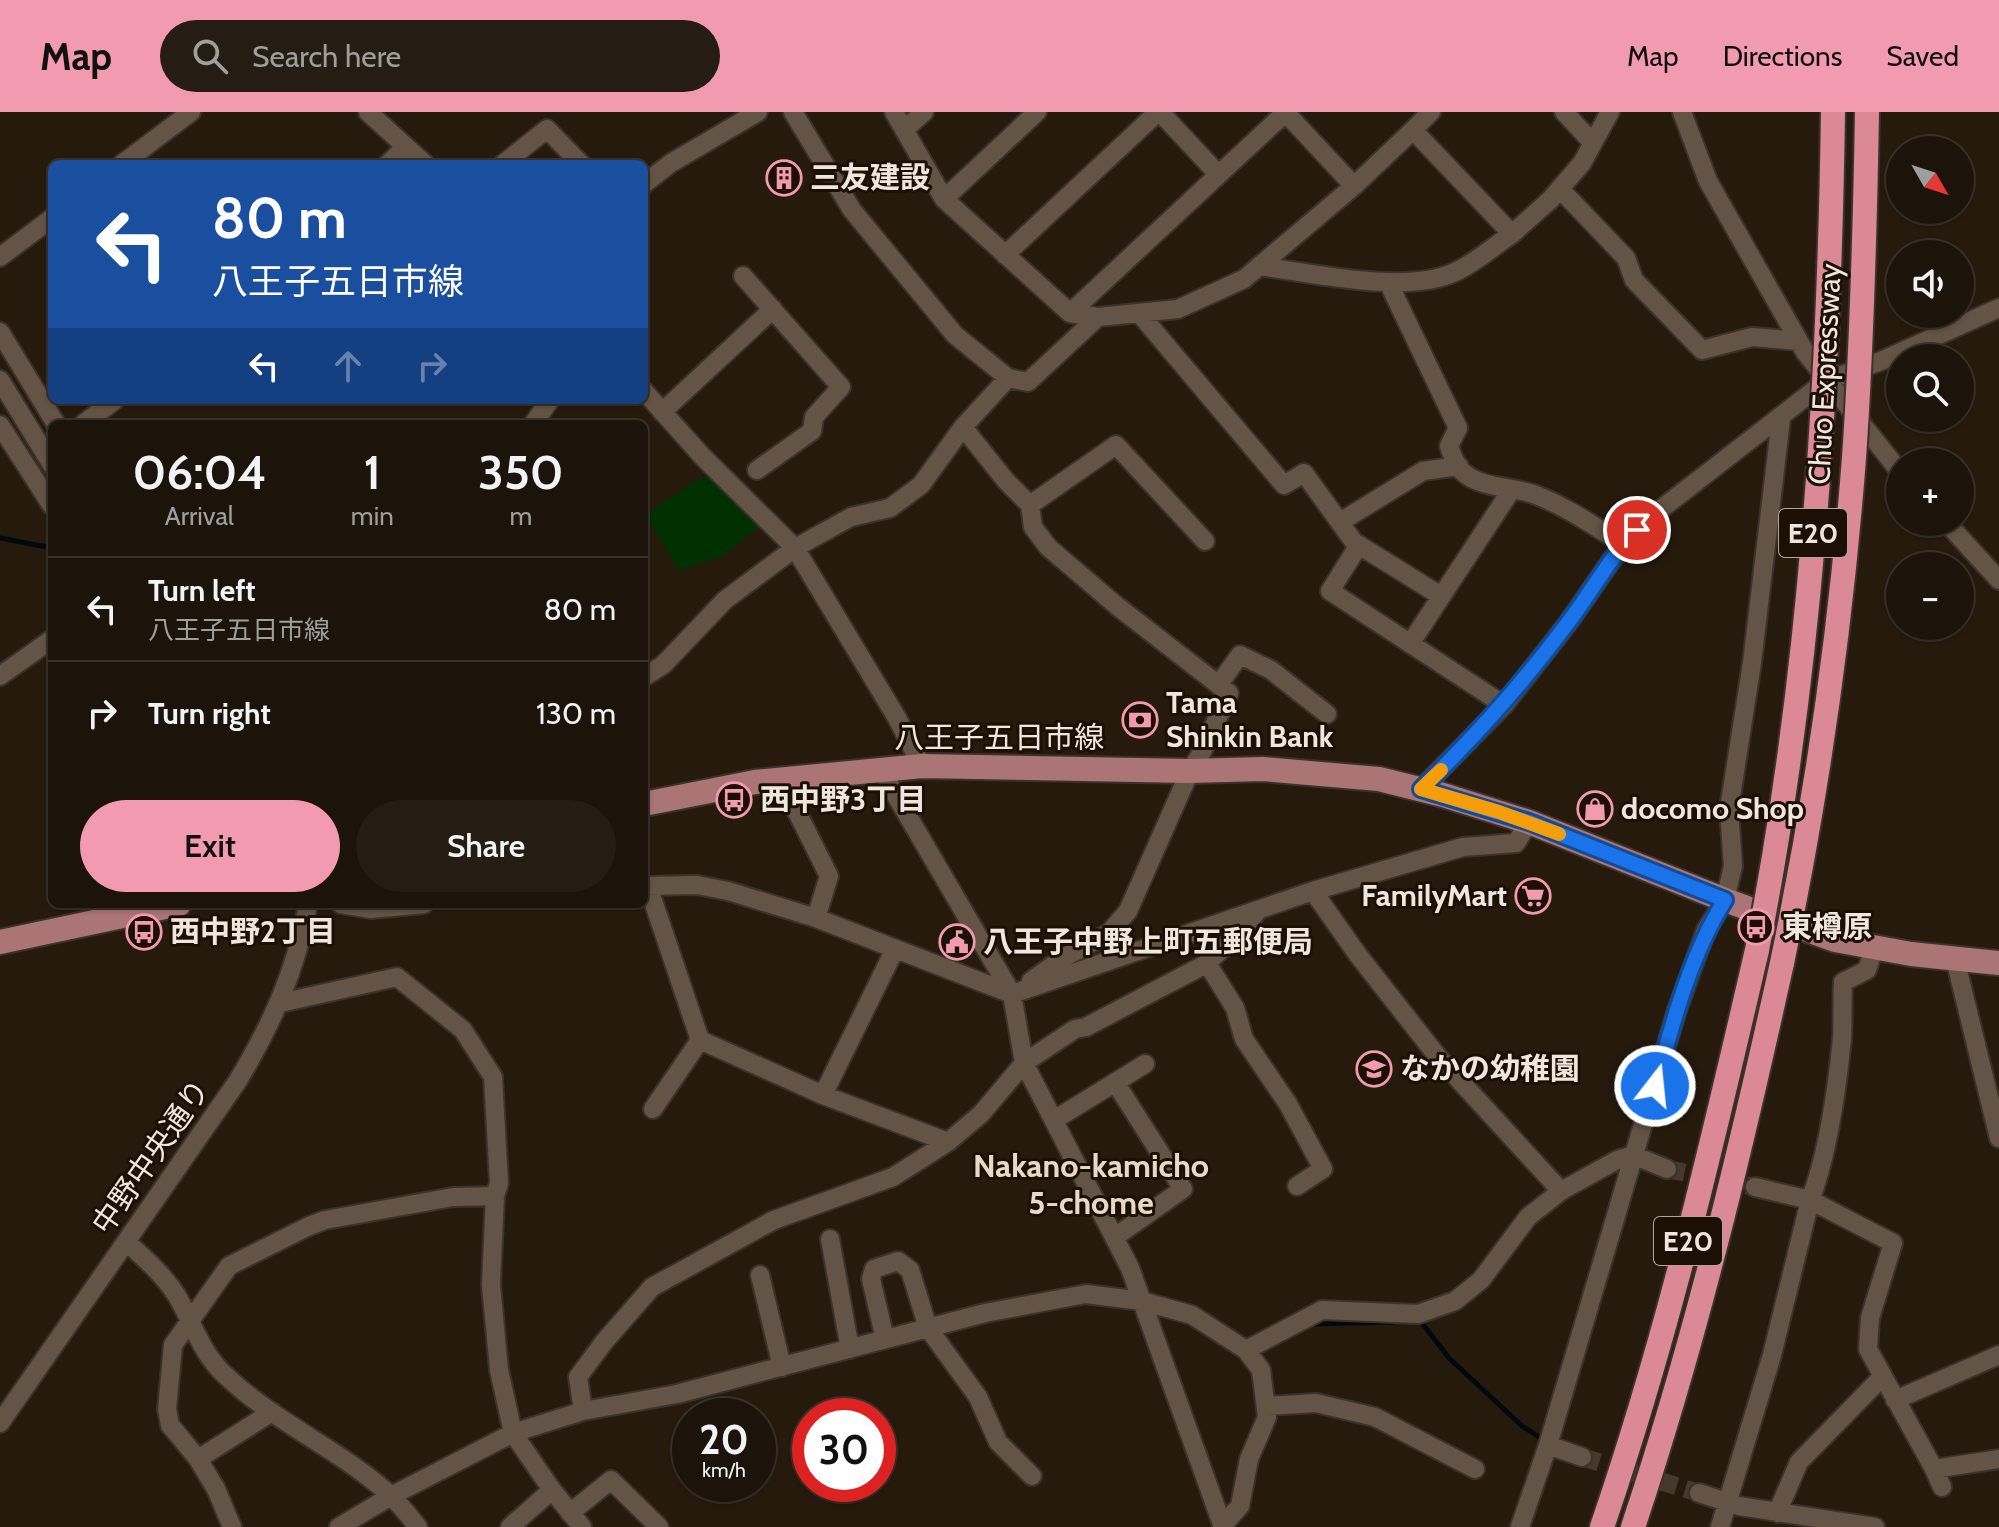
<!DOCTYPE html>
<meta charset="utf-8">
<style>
:root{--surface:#1c140a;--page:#251d13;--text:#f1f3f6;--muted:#a09e9c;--line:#3a332b;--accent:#f29ab0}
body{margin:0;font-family:Cabin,"Noto Sans JP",sans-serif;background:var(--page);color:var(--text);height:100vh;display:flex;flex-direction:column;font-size:30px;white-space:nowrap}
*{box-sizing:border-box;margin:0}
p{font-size:26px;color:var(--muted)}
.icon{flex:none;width:44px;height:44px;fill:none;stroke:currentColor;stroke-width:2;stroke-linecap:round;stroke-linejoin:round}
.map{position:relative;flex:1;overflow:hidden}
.drawer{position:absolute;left:48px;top:308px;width:600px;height:488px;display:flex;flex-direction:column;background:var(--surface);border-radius:12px;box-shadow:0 2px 6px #0004,0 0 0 2px var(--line)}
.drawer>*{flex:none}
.banner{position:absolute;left:48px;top:48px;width:600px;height:244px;border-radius:12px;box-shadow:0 2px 6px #0004,0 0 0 2px var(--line);background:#1a4fa0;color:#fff;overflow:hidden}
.needle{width:52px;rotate:129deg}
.tools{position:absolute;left:1886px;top:24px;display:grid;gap:16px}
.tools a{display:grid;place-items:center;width:88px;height:88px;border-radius:50%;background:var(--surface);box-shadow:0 2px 6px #0004,0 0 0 2px var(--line);font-size:40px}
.speed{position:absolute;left:672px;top:1286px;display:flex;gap:16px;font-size:40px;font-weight:700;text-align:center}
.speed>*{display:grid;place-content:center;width:104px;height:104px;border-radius:50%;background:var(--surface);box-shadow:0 2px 6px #0004,0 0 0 2px var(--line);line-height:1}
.speed small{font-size:20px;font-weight:400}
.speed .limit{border:12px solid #d22;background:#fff;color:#111}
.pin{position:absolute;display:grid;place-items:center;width:68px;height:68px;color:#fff;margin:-34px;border:4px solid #fff;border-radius:50%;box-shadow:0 2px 8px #0007}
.me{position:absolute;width:88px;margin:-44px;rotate:16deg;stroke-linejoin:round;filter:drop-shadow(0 0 6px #0008)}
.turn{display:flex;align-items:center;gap:28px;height:168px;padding:0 32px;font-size:36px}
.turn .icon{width:104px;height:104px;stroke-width:2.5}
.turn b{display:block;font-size:56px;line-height:68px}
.lanes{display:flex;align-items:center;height:76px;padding:0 32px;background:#0003;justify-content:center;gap:40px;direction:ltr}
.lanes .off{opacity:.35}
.eta{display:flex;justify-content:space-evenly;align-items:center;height:136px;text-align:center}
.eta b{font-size:48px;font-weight:600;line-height:56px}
.action{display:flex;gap:16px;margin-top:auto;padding:16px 32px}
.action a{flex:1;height:92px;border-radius:48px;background:var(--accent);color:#111;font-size:32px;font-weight:600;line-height:92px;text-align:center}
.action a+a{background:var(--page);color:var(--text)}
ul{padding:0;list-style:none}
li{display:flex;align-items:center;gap:24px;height:104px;padding:0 32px;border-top:2px solid var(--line)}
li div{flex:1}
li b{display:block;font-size:30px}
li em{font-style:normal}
header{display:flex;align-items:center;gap:48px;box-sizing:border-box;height:112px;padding:0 40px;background:var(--accent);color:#111}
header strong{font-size:38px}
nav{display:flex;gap:44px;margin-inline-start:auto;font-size:28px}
.search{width:560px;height:72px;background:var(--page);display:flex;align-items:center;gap:20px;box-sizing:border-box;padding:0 28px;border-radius:44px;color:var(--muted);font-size:30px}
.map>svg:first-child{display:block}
.green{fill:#013100}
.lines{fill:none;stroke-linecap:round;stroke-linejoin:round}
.stream{stroke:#01090e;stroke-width:5}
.minor-tunnel{stroke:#44392c;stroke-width:18;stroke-dasharray:18 9;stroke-linecap:butt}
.minor-casing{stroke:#3c322c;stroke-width:22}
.major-casing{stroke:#3c322c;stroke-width:28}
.highway-casing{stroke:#3c322c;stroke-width:28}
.minor{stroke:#635445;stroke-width:18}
.major{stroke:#ab7475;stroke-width:24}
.highway{stroke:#db8a95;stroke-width:24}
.highway-bridge-casing{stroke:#3c322c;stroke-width:28;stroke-linecap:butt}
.highway-bridge{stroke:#db8a95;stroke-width:24}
.route-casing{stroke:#114b97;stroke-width:20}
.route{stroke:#1a73e8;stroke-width:14}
.slow{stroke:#f59e0b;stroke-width:14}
.labels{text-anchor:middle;stroke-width:6;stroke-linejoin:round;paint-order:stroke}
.shield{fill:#1c1005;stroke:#b0a69d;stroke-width:2}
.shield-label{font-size:28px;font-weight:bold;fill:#efe6de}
.poi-label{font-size:30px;font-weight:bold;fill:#efe6de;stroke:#1c1005;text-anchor:start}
.street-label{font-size:30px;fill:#efe6de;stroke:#1c1005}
.neighbourhood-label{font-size:32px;font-weight:bold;fill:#e9d8c7;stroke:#1c1005}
</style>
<header>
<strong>Map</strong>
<div class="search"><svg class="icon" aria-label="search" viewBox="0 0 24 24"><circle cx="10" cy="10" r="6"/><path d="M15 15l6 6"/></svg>Search here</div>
<nav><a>Map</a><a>Directions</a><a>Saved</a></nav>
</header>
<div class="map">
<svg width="1999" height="1415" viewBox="0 0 1999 1415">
<rect width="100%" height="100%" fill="#261a0d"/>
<!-- green -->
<path class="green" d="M715 357 767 408 723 444 679 459 645 402Z"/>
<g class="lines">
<!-- stream -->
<path class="stream" d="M0 426 52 436
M1422 1211 1449 1246 1522 1314 1539 1325
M1312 1212 1394 1210"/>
<!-- minor-tunnel -->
<path class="minor-tunnel" d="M1667 1057 1755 1075
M1582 1345 1699 1381"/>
<defs>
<path id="minor" d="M368 0 425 52
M793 0 852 98 955 223 1008 266
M894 0 944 87 1070 201 1098 205 1178 197 1244 167 1354 74 1413 18 1512 122 1550 88 1582 51 1610 0
M1160 0 1218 62
M1285 0 1354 74
M1564 0 1592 30
M1682 0 1708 69 1805 240 1900 360
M904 18 924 0
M1413 18 1431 0
M122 52 191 0
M388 52 405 35
M503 52 547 17 581 52
M644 72 671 51 758 0
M1560 77 1626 146 1634 168 1702 238 1752 225 1799 229
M944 87 1037 0
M1005 143 1158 0
M0 145 52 106
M1259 154C1313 161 1406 183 1455 160 1475 151 1494 134 1512 122
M743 164 841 275 814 305 812 319 757 358
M1388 170 1458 316 1449 334C1452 343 1456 355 1464 361 1482 377 1514 374 1536 383 1567 395 1594 414 1623 432
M1070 201 1286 0
M1139 201 1284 373 1304 361 1354 430 1441 484
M0 220 56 312
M0 268 52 353
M644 279 702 344 795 436 897 606 922 654
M662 300 773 197
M83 312 115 288
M533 312 550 288
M0 313 52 394
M963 315 1006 369 1030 393 1033 415 1048 435 1117 494 1229 581 1201 642 1190 659 1128 799 1109 821 1063 846 1031 869
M1030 393 1116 333 1205 429
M1340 410 1423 359 1459 354
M1946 410 1999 468
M1359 433 1330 479 1504 593
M1410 532 1512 377
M0 564 52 527
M644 565 663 553 725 488 795 436 851 405 890 396 921 373 963 315 1008 266 1028 270 1098 205
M1219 572 1240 543 1271 558 1327 602
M881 658 1012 882 1024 951 1130 1156 1223 1415
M787 665 790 686 829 764 816 806
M1421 677 1504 593 1568 511 1623 432 1652 404 1826 269 1881 249 1999 196
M644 774 697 773 728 779 816 806 1012 882 1313 779 1463 735 1516 731 1529 710
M648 774 700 928 653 997
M1313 779 1358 843 1438 945 1561 1079
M341 792 371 797 424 792
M1955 847 1999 1026
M1207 851 1235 896 1244 927 1288 992 1323 1057 1297 1074
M280 891 397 865 463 918 493 965 499 1071 495 1084 491 1173 499 1258 513 1321 552 1378 582 1415
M700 928 823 983 948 1030
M823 983 895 837
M1054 1008 1145 952
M1755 1075 1810 1088 1893 1131 1870 1206 1868 1237 1934 1357
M1115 1125 1183 1077 1115 970
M830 1127 850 1237
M127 1130C145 1147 164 1163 177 1184 193 1211 201 1241 225 1263 274 1310 339 1337 389 1382 400 1392 409 1404 418 1415
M760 1163 782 1255
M885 1227 871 1167 874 1157 898 1149 910 1158 928 1216 978 1285 998 1330 1032 1364
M1895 1288 1999 1243
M1266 1294 1316 1291 1375 1305 1475 1357
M583 1299 578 1265 604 1230 652 1175 774 1108 893 1065 948 1030 981 1002 1024 951 1075 917 1086 915 1204 853 1227 833 1257 800
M0 1311 237 970C271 914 297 857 308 792
M1548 1333 1582 1345
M198 1347 272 1300
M1942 1375 1934 1357 1999 1347
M1699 1381 1739 1394 1875 1415
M570 1401 611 1368 659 1415
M1777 1401 1799 1350 1882 1265
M1222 1414 1240 1394 1249 1347 1267 1305 1261 1258 1246 1238
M232 1415 216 1377 198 1347 170 1313 167 1297 173 1233 229 1154 309 1114 325 1108 453 1085 495 1084
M339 1415 391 1384 513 1321 583 1299 677 1282 985 1201 1086 1182 1142 1189 1192 1203 1246 1238 1322 1198 1418 1202 1455 1189 1481 1168 1528 1105 1561 1079 1617 1048 1633 1043 1667 1057
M510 1415 552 1378
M1520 1415 1548 1333 1676 901 1706 818 1725 788 1733 754 1729 697 1752 551 1781 307
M1720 1415 1772 1243 1810 1088C1828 1043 1837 976 1842 927 1843 908 1842 889 1843 870L1867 858 1874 836"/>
<path id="major" d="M644 692 755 670 922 654 1190 659 1263 657 1379 667 1443 683 1529 710 1725 788 1835 828 1911 842 1999 851
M0 830 179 792"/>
<path id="highway" d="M1602 1415C1667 1226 1712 1033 1757 838
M1633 1415C1695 1230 1740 1041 1782 851"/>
</defs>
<!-- minor casing -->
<use href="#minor" class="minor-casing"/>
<!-- major casing -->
<use href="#major" class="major-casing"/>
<!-- highway casing -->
<use href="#highway" class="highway-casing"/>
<!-- minor -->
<use href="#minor" class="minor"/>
<!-- major -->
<use href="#major" class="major"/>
<!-- highway -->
<use href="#highway" class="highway"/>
<defs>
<path id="highway-bridge" d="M1757 838C1811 564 1829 279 1833 0
M1782 851C1817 684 1841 515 1854 346 1862 231 1865 115 1867 0"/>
</defs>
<!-- highway-bridge casing -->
<use href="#highway-bridge" class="highway-bridge-casing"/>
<!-- highway-bridge -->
<use href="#highway-bridge" class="highway-bridge"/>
</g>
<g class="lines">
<defs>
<path id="route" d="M1637 418C1609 446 1591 481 1567 512 1523 571 1474 626 1421 677L1529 710 1725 788C1690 844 1673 910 1655 974"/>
</defs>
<!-- route casing -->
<use href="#route" class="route-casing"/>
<!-- route -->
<use href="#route" class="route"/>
<!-- slow -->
<path class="slow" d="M1441 658 1421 677 1499 700 1559 722"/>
</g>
<!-- icons -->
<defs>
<symbol id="building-ring" viewBox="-11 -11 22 22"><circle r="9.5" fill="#1c1005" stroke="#f29ab0" stroke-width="1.5"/><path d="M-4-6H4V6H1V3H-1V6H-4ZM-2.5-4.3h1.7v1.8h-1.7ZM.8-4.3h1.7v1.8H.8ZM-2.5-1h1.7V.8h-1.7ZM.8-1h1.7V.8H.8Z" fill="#f29ab0"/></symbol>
<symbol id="bank-ring" viewBox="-11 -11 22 22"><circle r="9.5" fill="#1c1005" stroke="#f29ab0" stroke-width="1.5"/><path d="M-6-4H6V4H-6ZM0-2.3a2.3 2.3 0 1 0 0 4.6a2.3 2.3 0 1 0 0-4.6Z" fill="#f29ab0"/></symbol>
<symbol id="bus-ring" viewBox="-11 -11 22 22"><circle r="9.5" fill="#1c1005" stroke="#f29ab0" stroke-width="1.5"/><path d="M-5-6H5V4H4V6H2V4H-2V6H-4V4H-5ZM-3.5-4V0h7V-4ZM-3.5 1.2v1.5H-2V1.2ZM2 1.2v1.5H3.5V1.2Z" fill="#f29ab0"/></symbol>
<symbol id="shop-ring" viewBox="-11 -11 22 22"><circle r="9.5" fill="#1c1005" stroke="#f29ab0" stroke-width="1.5"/><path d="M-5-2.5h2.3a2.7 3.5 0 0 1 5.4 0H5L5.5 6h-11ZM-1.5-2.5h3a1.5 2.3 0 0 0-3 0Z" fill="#f29ab0"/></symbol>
<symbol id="supermarket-ring" viewBox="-11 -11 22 22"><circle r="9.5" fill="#1c1005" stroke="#f29ab0" stroke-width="1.5"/><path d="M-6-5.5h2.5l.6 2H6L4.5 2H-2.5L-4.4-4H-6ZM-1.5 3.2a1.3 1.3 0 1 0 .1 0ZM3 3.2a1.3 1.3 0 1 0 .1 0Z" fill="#f29ab0"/></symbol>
<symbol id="civic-ring" viewBox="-11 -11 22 22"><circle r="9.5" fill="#1c1005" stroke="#f29ab0" stroke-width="1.5"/><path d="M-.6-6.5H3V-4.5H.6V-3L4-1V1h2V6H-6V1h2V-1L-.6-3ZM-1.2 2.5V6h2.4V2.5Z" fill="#f29ab0"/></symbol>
<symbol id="school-ring" viewBox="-11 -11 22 22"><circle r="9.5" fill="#1c1005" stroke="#f29ab0" stroke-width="1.5"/><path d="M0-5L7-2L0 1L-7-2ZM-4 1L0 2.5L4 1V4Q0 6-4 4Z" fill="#f29ab0"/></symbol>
</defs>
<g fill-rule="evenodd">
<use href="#building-ring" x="764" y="46" width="40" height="40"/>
<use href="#bank-ring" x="1120" y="588" width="40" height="40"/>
<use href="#bus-ring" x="714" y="668" width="40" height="40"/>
<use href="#shop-ring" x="1575" y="677" width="40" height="40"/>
<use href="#supermarket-ring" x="1513" y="764" width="40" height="40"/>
<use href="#bus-ring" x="1736" y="795" width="40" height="40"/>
<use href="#bus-ring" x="124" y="800" width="40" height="40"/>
<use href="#civic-ring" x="937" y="810" width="40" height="40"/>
<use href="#school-ring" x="1354" y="937" width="40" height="40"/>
</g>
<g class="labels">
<!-- shield labels -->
<g class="shield">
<rect x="1779" y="397" width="68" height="48" rx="6"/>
<rect x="1654" y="1105" width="68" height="48" rx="6"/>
</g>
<g class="shield-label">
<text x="1813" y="431">E20</text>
<text x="1688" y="1139">E20</text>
</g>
<!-- poi labels -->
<g class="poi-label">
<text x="810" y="76">三友建設</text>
<text x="1166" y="601">Tama<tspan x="1166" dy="34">Shinkin Bank</tspan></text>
<text x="760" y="698">西中野3丁目</text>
<text x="1621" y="707">docomo Shop</text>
<text x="1507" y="794" text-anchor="end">FamilyMart</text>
<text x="1782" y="825">東樽原</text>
<text x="170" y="830">西中野2丁目</text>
<text x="983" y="840">八王子中野上町五郵便局</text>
<text x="1400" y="967">なかの幼稚園</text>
</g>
<!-- street labels -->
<g class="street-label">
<text transform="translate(1825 262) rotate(-87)" y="10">Chuo Expressway</text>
<text x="999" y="636">八王子五日市線</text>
<text transform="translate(151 1045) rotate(-55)" y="10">中野中央通り</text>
</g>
<!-- neighbourhood labels -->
<g class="neighbourhood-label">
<text x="1091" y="1065">Nakano-kamicho<tspan x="1091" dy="37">5-chome</tspan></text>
</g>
</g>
</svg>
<div class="tools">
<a><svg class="needle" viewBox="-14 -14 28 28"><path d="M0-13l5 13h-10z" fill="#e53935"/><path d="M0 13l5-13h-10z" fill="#a09e9c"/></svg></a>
<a><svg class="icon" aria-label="sound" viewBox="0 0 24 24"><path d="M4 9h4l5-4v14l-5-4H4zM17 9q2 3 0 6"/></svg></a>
<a><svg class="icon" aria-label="search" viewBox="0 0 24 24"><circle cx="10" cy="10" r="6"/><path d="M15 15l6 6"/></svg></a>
<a>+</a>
<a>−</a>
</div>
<div class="speed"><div>20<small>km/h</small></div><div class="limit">30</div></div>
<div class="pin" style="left:1637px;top:418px;background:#d93025"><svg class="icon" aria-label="arrive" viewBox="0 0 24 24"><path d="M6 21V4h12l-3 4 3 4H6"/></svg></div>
<svg class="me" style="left:1655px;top:974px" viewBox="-20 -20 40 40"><circle r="17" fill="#1a73e8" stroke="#fff" stroke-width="3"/><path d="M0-11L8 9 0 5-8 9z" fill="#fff"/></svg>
<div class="banner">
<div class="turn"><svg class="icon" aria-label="left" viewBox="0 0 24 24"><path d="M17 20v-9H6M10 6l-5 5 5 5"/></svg><div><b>80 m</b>八王子五日市線</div></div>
<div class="lanes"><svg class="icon" aria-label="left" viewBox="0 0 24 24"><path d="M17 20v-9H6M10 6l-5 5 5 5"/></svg><svg class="icon off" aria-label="ahead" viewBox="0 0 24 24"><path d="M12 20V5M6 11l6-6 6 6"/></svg><svg class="icon off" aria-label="right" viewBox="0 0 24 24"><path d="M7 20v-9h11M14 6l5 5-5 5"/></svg></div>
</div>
<section class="drawer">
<div class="eta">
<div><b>06:04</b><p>Arrival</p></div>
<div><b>1</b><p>min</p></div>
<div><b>350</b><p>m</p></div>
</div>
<ul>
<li><svg class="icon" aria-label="left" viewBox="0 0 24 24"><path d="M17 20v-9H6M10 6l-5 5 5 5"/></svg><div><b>Turn left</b><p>八王子五日市線</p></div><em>80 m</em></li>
<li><svg class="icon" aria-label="right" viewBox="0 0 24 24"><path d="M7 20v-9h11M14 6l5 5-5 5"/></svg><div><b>Turn right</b></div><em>130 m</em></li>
</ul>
<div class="action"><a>Exit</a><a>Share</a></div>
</section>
</div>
